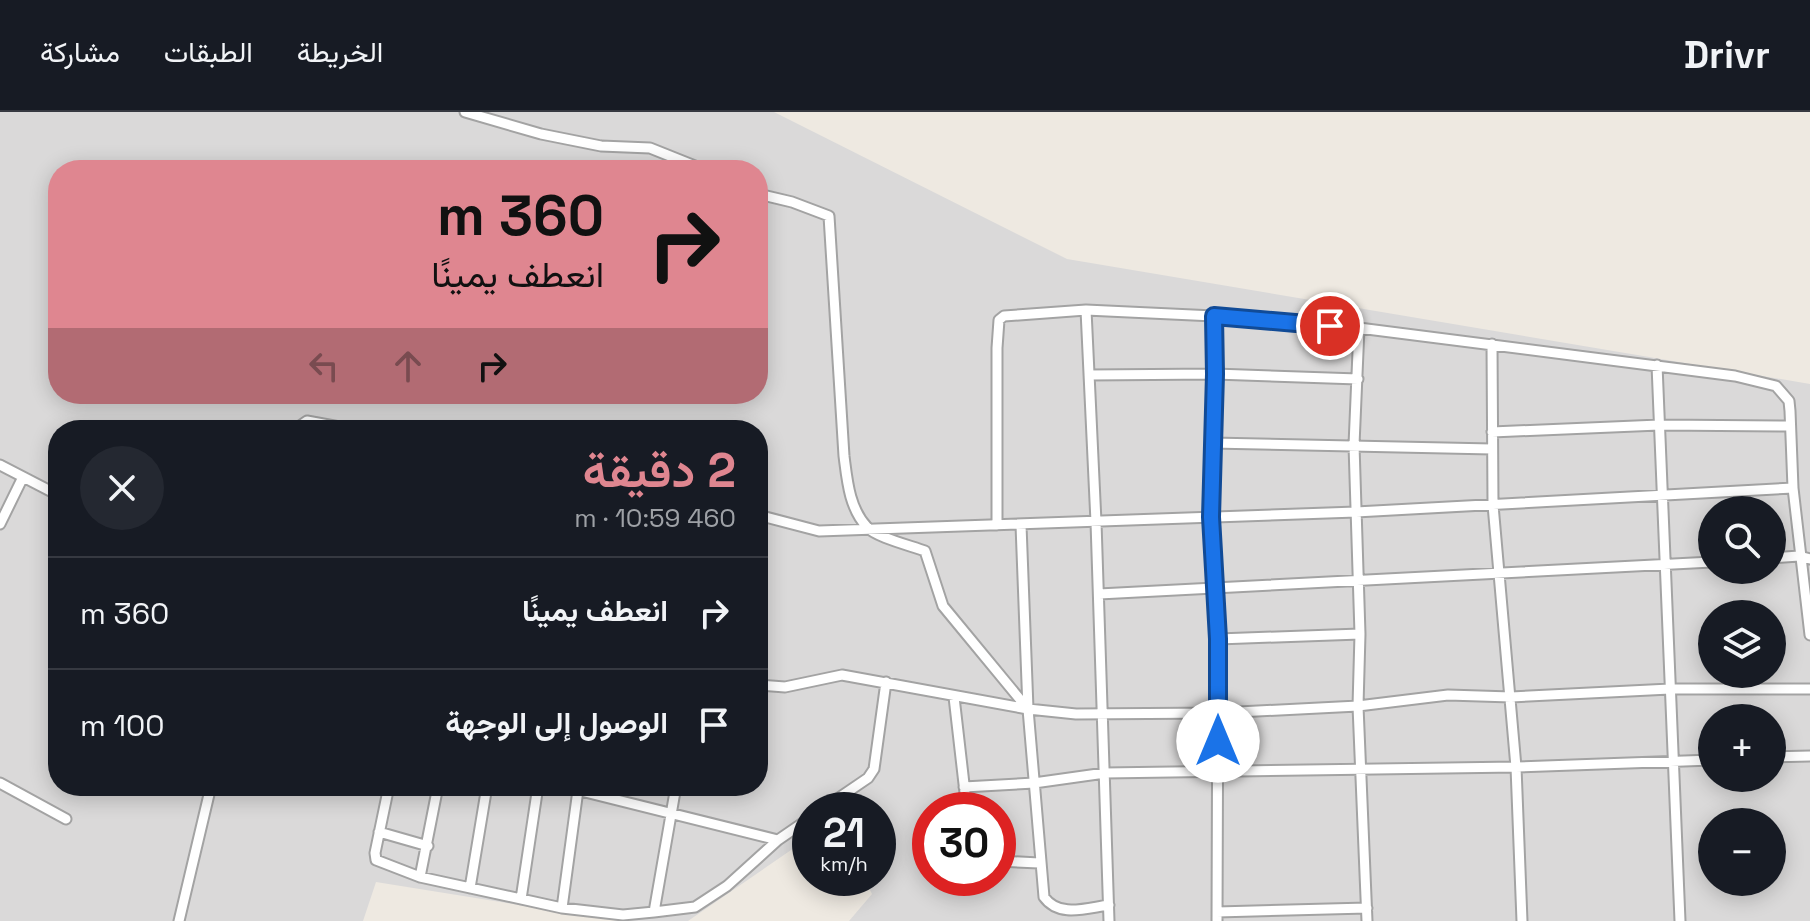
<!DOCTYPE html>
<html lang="ar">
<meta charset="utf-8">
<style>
:root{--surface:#171b24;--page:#242831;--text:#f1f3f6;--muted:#9ea1a6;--line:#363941;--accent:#df8690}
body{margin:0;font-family:"Space Grotesk",Vazirmatn,sans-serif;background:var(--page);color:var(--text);direction:rtl;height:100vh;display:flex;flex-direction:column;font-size:30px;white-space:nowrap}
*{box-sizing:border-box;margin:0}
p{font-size:26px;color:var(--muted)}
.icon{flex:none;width:44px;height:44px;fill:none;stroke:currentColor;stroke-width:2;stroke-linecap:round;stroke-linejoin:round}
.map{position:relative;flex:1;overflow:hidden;direction:ltr}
.side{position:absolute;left:48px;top:308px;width:720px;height:376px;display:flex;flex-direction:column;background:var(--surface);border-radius:32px;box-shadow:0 4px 20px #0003;direction:rtl}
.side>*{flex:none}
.banner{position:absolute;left:48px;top:48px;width:720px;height:244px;border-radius:32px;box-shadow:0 4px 20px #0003;direction:rtl;background:#df8690;color:#111;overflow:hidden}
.controls{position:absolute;left:1698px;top:384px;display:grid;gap:16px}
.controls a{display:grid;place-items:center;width:88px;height:88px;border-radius:50%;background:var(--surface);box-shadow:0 4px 20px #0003;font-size:40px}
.speed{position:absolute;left:792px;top:680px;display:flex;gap:16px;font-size:40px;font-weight:700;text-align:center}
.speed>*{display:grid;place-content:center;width:104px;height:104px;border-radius:50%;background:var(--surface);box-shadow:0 4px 20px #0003;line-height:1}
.speed small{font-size:20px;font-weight:400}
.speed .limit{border:12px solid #d22;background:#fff;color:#111}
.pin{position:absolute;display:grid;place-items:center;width:68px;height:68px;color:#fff;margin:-34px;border:4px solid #fff;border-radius:50%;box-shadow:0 2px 8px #0007}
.me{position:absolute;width:88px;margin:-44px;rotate:0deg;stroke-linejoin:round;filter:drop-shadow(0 0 6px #0008)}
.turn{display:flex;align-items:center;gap:28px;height:168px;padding:0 32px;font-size:36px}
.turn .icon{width:104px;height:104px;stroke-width:2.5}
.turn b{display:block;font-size:56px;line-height:68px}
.lanes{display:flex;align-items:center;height:76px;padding:0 32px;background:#0003;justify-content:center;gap:40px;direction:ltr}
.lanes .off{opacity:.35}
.round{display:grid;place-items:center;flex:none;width:84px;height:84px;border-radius:42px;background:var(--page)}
.headline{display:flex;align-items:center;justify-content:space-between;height:136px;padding:0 32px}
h1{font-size:48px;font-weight:600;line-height:60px;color:var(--accent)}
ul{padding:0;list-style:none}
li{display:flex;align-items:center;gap:24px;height:112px;padding:0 32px;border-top:2px solid var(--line)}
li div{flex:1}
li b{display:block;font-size:30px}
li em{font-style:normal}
header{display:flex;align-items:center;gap:48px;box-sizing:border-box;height:112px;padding:0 40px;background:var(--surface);border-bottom:2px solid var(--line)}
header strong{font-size:38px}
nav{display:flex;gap:44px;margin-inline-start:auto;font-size:28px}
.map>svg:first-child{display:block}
.residential{fill:#dad9d9;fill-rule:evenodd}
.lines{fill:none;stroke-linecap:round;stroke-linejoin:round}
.street-casing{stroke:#a3a3a3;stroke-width:13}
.street{stroke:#fff;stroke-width:9}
.route-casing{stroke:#114b97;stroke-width:20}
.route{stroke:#1a73e8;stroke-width:14}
</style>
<header>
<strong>Drivr</strong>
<nav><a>الخريطة</a><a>الطبقات</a><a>مشاركة</a></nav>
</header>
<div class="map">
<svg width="1810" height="809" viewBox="0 0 1810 809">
<rect width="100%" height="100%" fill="#eee9e1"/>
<!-- residential -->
<path class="residential" d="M0 0H774L1067 147 1810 272V809H849L872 782 864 766H878V698H810V725L688 809H619L376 770 363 809H0ZM58 58H758V282H58ZM58 318H758V674H58ZM1712 398H1772V458H1712ZM1712 502H1772V562H1712ZM1712 606H1772V666H1712ZM930 698H998V766H930ZM1712 710H1772V770H1712Z"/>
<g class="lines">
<defs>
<path id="street" d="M465 0 541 22 601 34 650 36 705 58
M758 82 792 90 829 104 844 344C847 367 849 396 867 415 875 425 912 434 925 439L943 494 1028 597 1076 602 1219 601 1358 594 1448 583 1511 585 1670 577H1810
M1086 198 1096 410 1109 809
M1214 204 1215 262 1211 405 1218 527 1217 809
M1359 216 1354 333 1360 522 1358 594 1367 809
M1492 232 1493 393 1516 655 1522 809
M1657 253 1680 809
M1089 263 1215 262 1358 267
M294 318 307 309 356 318
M1492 320 1659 313 1790 314
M1212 331 1492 337
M0 353 58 383
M758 403 819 419 1356 400 1793 376
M0 412 23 365
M997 413V236L999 208 1004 204 1086 198 1214 204 1359 216 1735 264 1776 274 1789 289 1790 299 1793 376 1810 523
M1021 413 1028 597 1044 785C1059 806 1086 796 1109 793
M1772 446 1799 444 1810 447
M1099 482 1712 450
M1218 527 1360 522
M758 573 785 575 842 563 1028 597
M954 585 967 698
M1772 645 1810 644
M0 671 66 707
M389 674 375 741 376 748 420 765 562 796 623 803 654 800 695 795 727 774 778 728 810 706
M561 674 778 728
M964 675 1034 671 1105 661 1516 655 1712 648
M821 698 868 666 874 657 886 570
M379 720 428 734
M998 749 1039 751
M420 765 438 674
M470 776 487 674
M521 787 538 674
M562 796 578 678
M654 800 676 674
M1217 800 1367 796
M179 809 211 674"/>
</defs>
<!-- street casing -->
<use href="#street" class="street-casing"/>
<!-- street -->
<use href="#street" class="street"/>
</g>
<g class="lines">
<defs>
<path id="route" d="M1218 629V527L1211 405 1215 262 1214 204 1330 214"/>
</defs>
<!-- route casing -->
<use href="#route" class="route-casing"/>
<!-- route -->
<use href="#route" class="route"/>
</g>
</svg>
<div class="controls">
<a><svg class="icon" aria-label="search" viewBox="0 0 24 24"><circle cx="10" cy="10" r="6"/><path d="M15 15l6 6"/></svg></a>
<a><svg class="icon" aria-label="layers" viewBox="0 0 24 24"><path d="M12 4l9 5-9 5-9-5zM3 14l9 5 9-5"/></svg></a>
<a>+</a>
<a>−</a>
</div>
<div class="speed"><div>21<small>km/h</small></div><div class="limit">30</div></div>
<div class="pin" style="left:1330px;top:214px;background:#d93025"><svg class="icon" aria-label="arrive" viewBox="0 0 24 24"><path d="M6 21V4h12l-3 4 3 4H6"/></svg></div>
<svg class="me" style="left:1218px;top:629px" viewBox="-20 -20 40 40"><circle r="19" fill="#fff"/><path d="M0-13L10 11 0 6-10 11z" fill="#1a73e8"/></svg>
<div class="banner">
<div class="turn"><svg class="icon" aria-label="right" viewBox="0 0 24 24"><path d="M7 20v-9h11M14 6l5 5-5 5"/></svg><div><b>360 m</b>انعطف يمينًا</div></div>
<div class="lanes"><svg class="icon off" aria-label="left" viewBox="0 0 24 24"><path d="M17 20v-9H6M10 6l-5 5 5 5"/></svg><svg class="icon off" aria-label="ahead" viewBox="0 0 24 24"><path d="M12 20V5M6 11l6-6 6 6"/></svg><svg class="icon" aria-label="right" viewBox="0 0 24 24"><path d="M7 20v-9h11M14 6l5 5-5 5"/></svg></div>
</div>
<section class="side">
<div class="headline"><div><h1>2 دقيقة</h1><p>460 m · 10:59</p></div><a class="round"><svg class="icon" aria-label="close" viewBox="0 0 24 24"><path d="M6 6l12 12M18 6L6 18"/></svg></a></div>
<ul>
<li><svg class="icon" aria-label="right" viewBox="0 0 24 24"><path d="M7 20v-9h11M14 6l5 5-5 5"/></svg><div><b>انعطف يمينًا</b></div><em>360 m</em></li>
<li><svg class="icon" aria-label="arrive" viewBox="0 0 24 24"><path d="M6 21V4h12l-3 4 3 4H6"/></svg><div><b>الوصول إلى الوجهة</b></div><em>100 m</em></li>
</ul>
</section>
</div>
